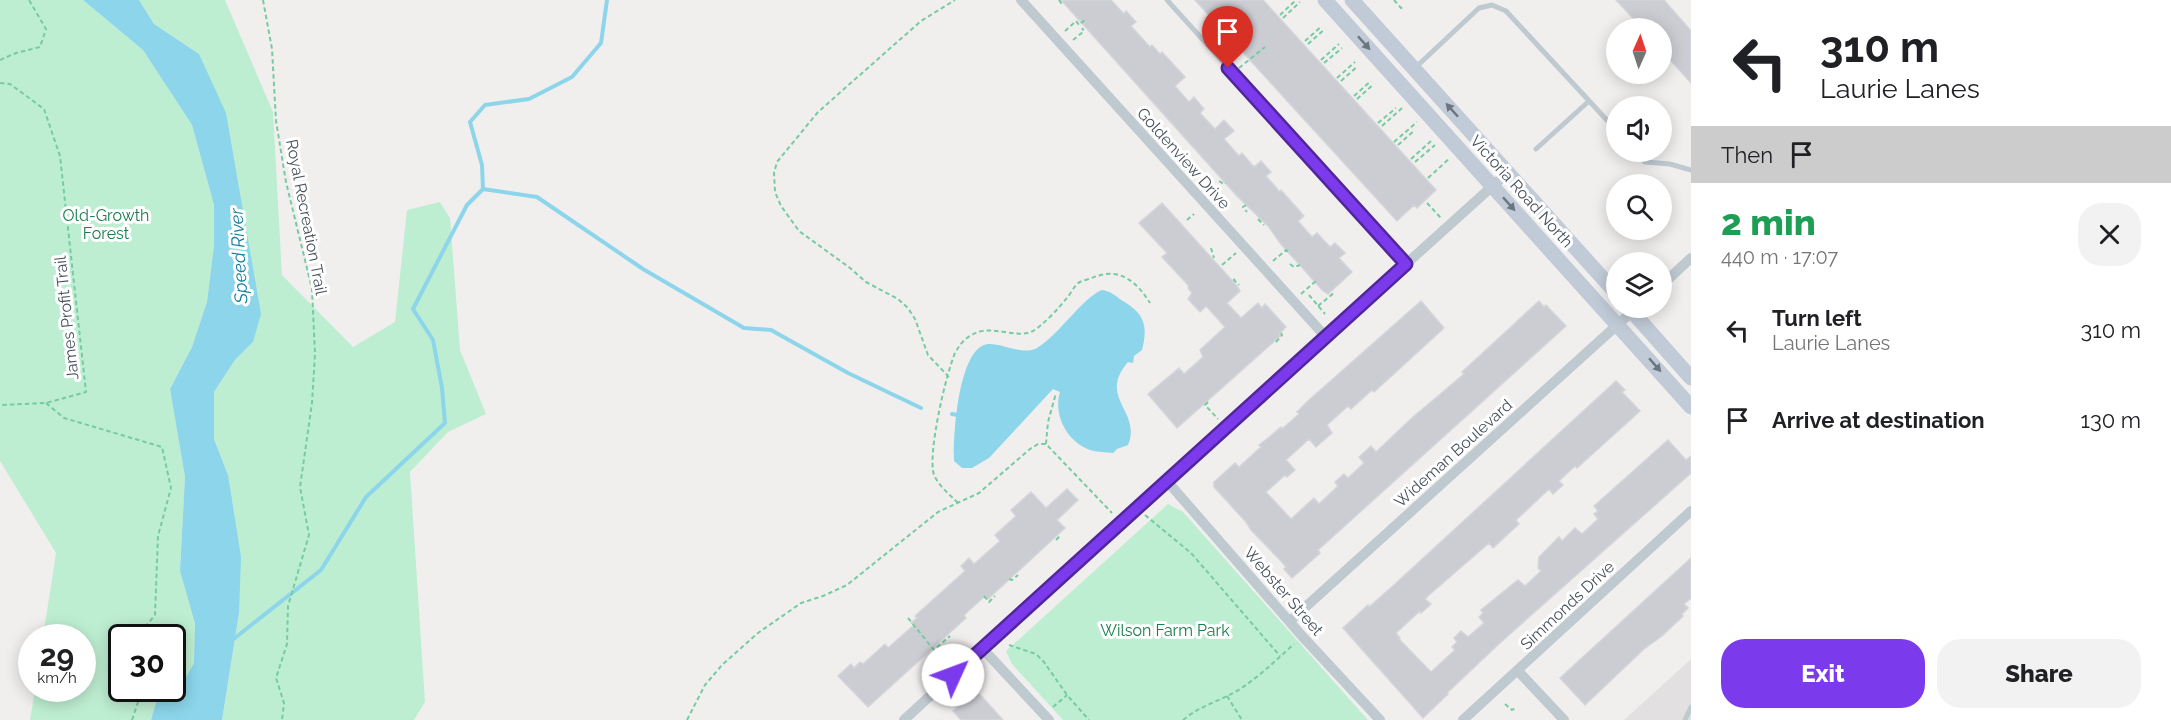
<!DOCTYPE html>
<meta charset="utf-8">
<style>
:root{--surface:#fff;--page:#f2f2f2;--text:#202124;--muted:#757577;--accent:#7c3aed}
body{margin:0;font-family:Raleway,sans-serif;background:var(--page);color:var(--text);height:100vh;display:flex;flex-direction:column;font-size:22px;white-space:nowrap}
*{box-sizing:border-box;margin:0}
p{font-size:20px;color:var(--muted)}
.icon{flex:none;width:33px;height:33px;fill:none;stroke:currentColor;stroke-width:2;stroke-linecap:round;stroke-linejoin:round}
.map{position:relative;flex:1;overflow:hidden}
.drawer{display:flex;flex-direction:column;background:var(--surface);width:480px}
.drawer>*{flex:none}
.banner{background:#fff;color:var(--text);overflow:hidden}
.needle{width:39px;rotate:3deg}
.tools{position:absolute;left:1606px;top:18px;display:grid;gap:12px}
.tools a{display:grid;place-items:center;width:66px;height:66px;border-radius:50%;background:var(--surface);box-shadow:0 3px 15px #0003;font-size:30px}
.speed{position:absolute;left:18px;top:624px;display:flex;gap:12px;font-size:30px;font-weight:700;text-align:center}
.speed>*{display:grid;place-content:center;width:78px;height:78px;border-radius:50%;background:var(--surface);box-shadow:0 3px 15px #0003;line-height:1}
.speed small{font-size:15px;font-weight:400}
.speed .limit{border:3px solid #111;border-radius:9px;background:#fff;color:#111}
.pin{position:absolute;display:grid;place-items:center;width:51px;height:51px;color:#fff;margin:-62px -26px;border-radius:50% 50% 50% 0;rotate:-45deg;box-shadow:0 0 6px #0007}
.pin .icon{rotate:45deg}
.me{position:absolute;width:66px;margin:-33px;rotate:47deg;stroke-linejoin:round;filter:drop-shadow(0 0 4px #0008)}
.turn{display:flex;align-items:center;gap:21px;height:126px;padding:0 30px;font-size:27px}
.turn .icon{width:78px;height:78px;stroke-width:2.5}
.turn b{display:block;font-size:42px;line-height:51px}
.then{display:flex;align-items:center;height:57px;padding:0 30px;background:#0003;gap:12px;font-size:22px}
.round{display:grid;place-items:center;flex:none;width:63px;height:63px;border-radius:24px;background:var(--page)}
.headline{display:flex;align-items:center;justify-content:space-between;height:102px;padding:0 30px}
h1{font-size:36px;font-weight:800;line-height:45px;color:#1e9e55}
.button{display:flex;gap:12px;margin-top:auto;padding:12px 30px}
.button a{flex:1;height:69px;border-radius:24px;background:var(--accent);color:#fff;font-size:24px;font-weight:800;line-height:69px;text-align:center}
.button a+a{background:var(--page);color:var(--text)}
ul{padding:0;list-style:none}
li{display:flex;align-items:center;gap:18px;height:90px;padding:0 30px}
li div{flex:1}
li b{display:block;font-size:22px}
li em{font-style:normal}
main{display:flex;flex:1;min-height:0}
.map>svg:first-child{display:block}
.education{fill:#e2e0e1}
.green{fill:#beeed1}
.water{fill:#8cd5ea}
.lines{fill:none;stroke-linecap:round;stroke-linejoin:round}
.stream{stroke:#8cd5ea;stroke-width:4}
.building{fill:#cbcdd3;stroke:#d3d5da;stroke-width:1.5}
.path{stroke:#76cba3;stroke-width:2;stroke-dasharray:4.5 3;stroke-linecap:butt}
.lane{stroke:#bfc9d0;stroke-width:5}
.street{stroke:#bfc9d0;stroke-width:10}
.secondary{stroke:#c1cbd7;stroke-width:15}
.oneway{fill:#6c7681}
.route-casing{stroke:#51269a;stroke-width:15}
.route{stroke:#7c3aed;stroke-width:10}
.labels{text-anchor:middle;stroke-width:6;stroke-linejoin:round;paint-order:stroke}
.street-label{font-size:16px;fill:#47515c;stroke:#fff}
.park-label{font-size:16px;fill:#197c4c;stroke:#fff}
.water-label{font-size:18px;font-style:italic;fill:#0f7e9f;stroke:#fff}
</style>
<main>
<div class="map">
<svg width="1691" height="720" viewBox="0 0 1691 720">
<rect width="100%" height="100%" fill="#f1efee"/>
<!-- education -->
<path class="education" d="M1691 659V720H1624Z"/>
<!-- green -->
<path class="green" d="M0 0H83L143 50 192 125 214 205V245L207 302 192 347 170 389 185 477 180 571 195 625 194 663 186 677 173 687 172 638H122V688L170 689 157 699 151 720H30L35 689 82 688V638L43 637 56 553 0 461Z
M139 0H225L273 112 282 275 353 347 395 322 407 210 440 202 450 218 460 350 486 414 448 432 410 472 425 702 414 720H222L239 613 228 475 214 439V392L235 360 253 342 199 54 154 24Z
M1168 504 1183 512 1368 720H1063L1012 664 1006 651Z"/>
<!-- water -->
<path class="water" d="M83 0H139L154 24 199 54 226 113 261 314 253 342 235 360 214 392V439L228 475 241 557 239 613 222 720H151L157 699 186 677 194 663 195 624 180 571 185 477 170 389 192 347 207 302 214 245V205L192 125 143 50Z
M1102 290C1111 291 1115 296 1123 301 1145 314 1148 326 1142 350L1134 356 1133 363 1128 362C1097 398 1142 411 1128 445L1117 449 1113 453C1106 452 1097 452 1090 450 1067 442 1053 415 1060 392L1053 389 989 458 972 468H962L954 461C953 438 958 347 988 344 1003 343 1023 356 1037 348 1059 335 1082 298 1102 290Z"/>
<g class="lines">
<!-- stream -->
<path class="stream" d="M483 189 537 197 643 269 744 328 771 330 848 373 921 408
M952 414 958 415
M231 641 321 570 366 497 445 423 442 388 433 340 413 309 467 205 483 189 482 165 470 122 485 105 529 99 572 77 601 43 607 0"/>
</g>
<!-- building -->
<path class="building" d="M1061 0H1111L1124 14 1126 11 1136 22 1131 26 1150 47 1152 45 1160 54 1162 52 1185 77 1175 86 1189 102 1194 97 1204 109 1200 113 1215 129 1224 120 1234 131 1224 139 1239 156 1242 153 1254 167 1261 161 1271 172 1266 176 1280 192 1281 190 1304 216 1298 221 1312 237 1317 233 1330 247 1335 243 1345 253 1339 258 1352 272 1328 294 1323 291 1280 243 1269 227 1237 196Z
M1195 0H1263L1436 190 1417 208 1414 205 1397 221Z
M1616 0H1664L1691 31V83L1662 51V28H1642Z
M1162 203 1237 286 1240 291 1227 303 1241 318 1258 303 1262 308 1265 304 1286 327 1279 334 1280 336 1177 428 1148 394 1179 368 1184 374 1203 357 1200 350 1225 327 1206 306 1200 312 1188 299 1192 293 1188 288 1189 286 1162 257 1167 253 1139 223Z
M1421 301 1444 328 1374 392 1372 390 1351 409 1348 406 1327 425 1332 433 1316 447 1309 439 1286 460 1295 470 1287 477 1285 475 1266 492 1291 519 1314 498 1319 504 1338 486 1335 482 1344 474 1348 478 1364 463 1359 457 1371 446 1376 452 1413 417 1464 374 1462 372 1539 301 1544 307 1546 305 1566 326 1318 550 1320 553 1292 578 1284 569 1286 567 1280 560 1251 530 1246 522 1214 487V482L1235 463 1239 467 1261 447 1259 445 1268 438 1281 427 1282 429 1299 414 1297 412 1309 400Z
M1616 381 1625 390 1622 392 1640 411 1577 468 1575 466 1559 481 1563 485 1553 494 1549 489 1530 507 1516 520 1519 524 1493 548 1489 543 1429 595 1425 599 1431 604 1421 613 1420 611 1396 633 1400 638 1399 639 1431 672 1455 650 1452 647 1457 642 1454 638 1461 631 1468 637 1484 623 1479 617 1483 613 1481 610 1518 580 1525 586 1541 571 1538 568 1539 557 1559 537 1562 541 1575 528 1582 534 1598 519 1594 514 1598 511 1594 506 1668 440 1686 460 1691 456V473L1501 642 1447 693 1448 694 1423 718 1343 628 1368 605 1369 607 1394 585Z
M1067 489 1078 500 1057 520 1065 528 988 599 985 596 964 615 966 618 868 707 838 676 851 664 854 668 860 662 863 664 885 644 888 648 914 625 911 623 917 618 915 616 965 571 961 566 969 558 974 564 1000 541 995 535 1016 516 1011 510 1031 492 1046 508Z
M1691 558V598L1684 604 1688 608 1682 614 1683 616 1662 636 1644 649 1585 705 1560 678Z
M976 690 1003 720H961L953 711Z"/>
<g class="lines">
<!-- path -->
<path class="path" d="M263 0 272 49 276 121 286 182 312 289 315 354 312 403 300 487 309 535 288 606 287 644 276 678 284 703 282 720
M1059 0 1063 6
M1394 0 1401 8 1403 7
M1280 15 1296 0
M1283 18 1300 2
M1065 31 1076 21 1079 25 1085 20
M1206 31 1232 9
M1073 40 1084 31 1082 28
M1305 41 1322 26
M1308 44 1325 29
M0 60 16 53 40 47 46 29 29 0
M1321 60 1339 44
M1324 63 1342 48
M1239 68 1265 47
M1337 78 1355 62
M1341 81 1358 66
M0 83 10 84 44 109 60 156 86 392 46 403 0 405
M1354 96 1371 81
M1357 99 1374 84
M1378 123 1396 108
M1382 126 1402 108
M1394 142 1417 122
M1398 145 1415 130
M1411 159 1431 141
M1415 162 1435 145
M1428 178 1450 158
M1219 181 1224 184 1226 183
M1427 203 1441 218
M1246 205 1243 207 1247 212
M1258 219 1264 225
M1187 220 1194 214
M1211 248 1214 258
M1273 261 1286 250 1290 254
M1290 264 1294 267 1300 265
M1222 265 1236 253
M1235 279 1234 280 1239 285
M1301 294 1317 280
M1309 295 1325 314
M1318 306 1335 292
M1276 342 1282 335 1281 333
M949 377 928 355 915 319 908 308 898 299 866 282 850 268 799 231 781 206 775 192 774 173 777 162 818 112 921 21 955 0
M1208 402 1205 405 1218 419
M46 403 64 418 162 447 171 488 158 536 155 615 136 638
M1046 444 1048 422 1056 393
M958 503C949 494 939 486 934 475 927 455 946 374 955 353 959 346 963 340 970 336 990 322 1014 340 1033 331 1042 326 1059 308 1066 299 1070 295 1073 288 1077 284 1081 280 1089 280 1094 277 1120 267 1137 282 1150 303
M1145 515 1191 553 1280 656
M1056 540 1061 535
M1009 579 1012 580 1018 575
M984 596 989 602 995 596
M908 618 934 650 950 636
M1009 645 1036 654 1044 662 1067 695 1089 720
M1227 696 1242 720
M1505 704 1512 710 1515 708
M1053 707 1067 695
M132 720 139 699 138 688
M687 720 705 685 722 665 758 633 801 603 823 596 847 585 938 512 979 493 1030 449 1038 444H1046L1112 513
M1183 720C1201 705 1221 701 1240 689 1260 676 1276 660 1294 644"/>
<!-- lane -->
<path class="lane" d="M1167 0 1406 264
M1416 67 1479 8 1492 5 1506 11 1617 131
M1536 149 1589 101
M1636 152 1645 162 1670 164 1691 170
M1685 720 1691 707"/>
<!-- street -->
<path class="street" d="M1021 0 1325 336
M1662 285 1691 258
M1167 481 1302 636 1380 720
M1290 621 1636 308
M982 648 1049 720
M1518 671 1564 720
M904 720 1050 585 1507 173
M1463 720 1691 511"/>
<!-- secondary -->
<path class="secondary" d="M1325 0 1691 407
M1352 0 1617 294
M1629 308 1691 378"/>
</g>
<!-- one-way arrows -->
<defs><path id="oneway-solid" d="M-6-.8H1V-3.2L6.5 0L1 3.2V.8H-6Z" transform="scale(1.5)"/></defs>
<g class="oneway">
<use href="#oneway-solid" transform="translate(1364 43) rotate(48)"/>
<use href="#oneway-solid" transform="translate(1452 110) rotate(-132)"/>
<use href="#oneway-solid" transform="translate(1509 204) rotate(48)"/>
<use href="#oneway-solid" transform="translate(1655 365) rotate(49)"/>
</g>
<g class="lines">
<defs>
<path id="route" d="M953 675 1406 264 1228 68"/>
</defs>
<!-- route casing -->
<use href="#route" class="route-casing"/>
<!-- route -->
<use href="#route" class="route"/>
</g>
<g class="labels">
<!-- street labels -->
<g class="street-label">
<text transform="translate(1184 158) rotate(48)" y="6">Goldenview Drive</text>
<text transform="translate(1522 191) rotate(48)" y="6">Victoria Road North</text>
<text transform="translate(307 217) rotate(79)" y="6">Royal Recreation Trail</text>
<text transform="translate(66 318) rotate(-96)" y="6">James Profit Trail</text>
<text transform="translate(1453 453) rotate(-42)" y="6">Wideman Boulevard</text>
<text transform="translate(1284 591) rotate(49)" y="6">Webster Street</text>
<text transform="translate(1567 605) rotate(-43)" y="6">Simmonds Drive</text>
</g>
<!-- park labels -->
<g class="park-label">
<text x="106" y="221">Old-Growth<tspan x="106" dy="18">Forest</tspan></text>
<text x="1165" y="636">Wilson Farm Park</text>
</g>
<!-- water labels -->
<g class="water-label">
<text transform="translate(239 256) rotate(-93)" y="6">Speed River</text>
</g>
</g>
</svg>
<div class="tools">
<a><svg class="needle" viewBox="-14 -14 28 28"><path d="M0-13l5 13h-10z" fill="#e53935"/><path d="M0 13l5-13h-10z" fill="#757577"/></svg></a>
<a><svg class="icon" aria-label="sound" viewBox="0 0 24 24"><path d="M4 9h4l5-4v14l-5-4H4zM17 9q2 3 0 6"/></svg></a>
<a><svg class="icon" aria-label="search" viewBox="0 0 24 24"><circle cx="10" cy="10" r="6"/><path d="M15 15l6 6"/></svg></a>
<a><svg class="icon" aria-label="layers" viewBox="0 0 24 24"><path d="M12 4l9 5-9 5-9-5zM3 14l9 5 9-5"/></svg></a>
</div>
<div class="speed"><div>29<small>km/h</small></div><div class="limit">30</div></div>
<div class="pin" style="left:1228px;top:68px;background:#d93025"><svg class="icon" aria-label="arrive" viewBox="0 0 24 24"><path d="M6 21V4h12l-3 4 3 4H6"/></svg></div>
<svg class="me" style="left:953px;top:675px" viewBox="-20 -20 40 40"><circle r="19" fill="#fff"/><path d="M0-13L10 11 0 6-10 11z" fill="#7c3aed"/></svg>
</div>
<section class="drawer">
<div class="banner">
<div class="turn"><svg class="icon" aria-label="left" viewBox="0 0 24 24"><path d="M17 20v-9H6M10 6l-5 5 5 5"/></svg><div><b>310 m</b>Laurie Lanes</div></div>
<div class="then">Then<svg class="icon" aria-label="arrive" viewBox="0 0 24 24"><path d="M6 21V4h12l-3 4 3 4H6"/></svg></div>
</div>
<div class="headline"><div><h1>2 min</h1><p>440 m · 17:07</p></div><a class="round"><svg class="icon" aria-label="close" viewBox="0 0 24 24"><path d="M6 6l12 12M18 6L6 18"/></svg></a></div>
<ul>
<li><svg class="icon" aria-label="left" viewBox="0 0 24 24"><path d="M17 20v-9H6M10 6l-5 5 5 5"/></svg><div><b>Turn left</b><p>Laurie Lanes</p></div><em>310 m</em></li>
<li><svg class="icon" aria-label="arrive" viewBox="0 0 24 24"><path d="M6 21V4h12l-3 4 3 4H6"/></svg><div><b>Arrive at destination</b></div><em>130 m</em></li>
</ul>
<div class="button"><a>Exit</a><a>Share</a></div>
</section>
</main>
